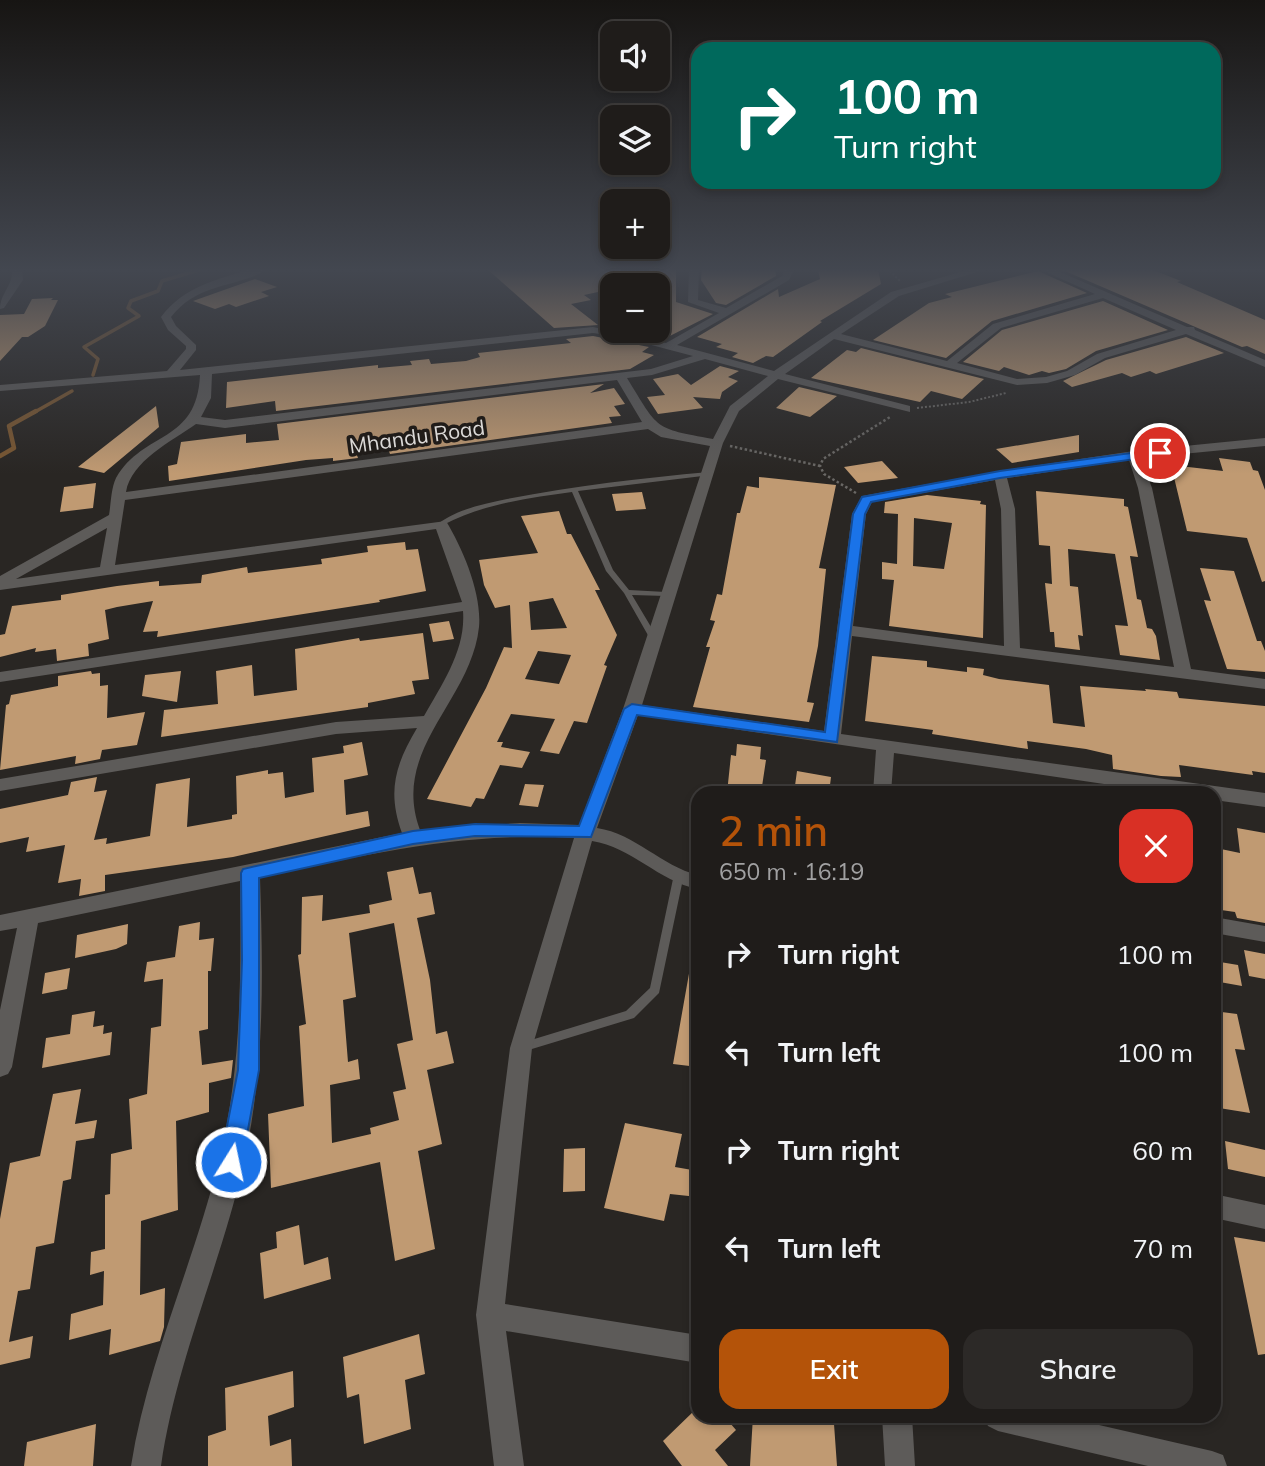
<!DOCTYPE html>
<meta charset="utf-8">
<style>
:root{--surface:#1f1c1a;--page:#2c2927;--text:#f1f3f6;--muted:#a1a1a2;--line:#3c3a39;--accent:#b45309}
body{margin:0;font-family:Mulish,sans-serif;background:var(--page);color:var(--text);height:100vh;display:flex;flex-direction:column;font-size:26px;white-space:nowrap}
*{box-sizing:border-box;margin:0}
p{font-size:23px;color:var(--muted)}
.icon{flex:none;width:38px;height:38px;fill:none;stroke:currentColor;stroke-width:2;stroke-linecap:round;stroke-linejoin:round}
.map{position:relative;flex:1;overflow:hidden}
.panel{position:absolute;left:691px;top:786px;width:530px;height:637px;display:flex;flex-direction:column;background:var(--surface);border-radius:21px;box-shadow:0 4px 10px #0003,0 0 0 2px var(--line)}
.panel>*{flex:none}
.banner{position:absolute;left:691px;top:42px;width:530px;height:147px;border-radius:21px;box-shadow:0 4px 10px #0003,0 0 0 2px var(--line);background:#00695c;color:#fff;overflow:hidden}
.fabs{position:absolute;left:600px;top:21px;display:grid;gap:14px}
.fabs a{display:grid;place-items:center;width:70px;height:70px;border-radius:14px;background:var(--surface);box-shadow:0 4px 10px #0003,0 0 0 2px var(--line);font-size:35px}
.pin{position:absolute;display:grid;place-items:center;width:60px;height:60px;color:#fff;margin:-30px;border:4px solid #fff;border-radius:50%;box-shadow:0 2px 7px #0007}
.me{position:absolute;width:77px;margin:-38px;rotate:10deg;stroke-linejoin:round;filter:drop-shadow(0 0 5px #0008)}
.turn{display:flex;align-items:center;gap:24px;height:147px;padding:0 28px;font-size:32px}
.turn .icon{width:91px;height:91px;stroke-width:2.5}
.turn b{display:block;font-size:49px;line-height:60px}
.round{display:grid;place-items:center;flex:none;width:74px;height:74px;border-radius:21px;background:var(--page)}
.summary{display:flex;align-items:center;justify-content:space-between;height:119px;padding:0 28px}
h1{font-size:42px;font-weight:600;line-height:52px;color:var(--accent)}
.action{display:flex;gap:14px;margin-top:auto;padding:14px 28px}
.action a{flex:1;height:80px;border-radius:21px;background:var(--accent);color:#fff;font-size:28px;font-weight:600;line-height:80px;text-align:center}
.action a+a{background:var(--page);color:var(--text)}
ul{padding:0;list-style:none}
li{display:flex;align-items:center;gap:21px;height:98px;padding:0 28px}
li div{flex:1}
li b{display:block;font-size:26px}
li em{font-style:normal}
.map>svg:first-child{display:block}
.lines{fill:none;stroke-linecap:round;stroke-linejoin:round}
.stream-far1{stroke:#7a5731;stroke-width:3.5}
.stream{stroke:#7a5731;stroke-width:4.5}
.building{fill:#c09a72;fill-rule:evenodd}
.path-far1{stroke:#6a6865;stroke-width:2;stroke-dasharray:2 2;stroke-linecap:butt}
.path{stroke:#6a6865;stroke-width:2.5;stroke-dasharray:2.5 2.5;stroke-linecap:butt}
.lane{fill:#5d5b59;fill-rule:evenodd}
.street{fill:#5d5b59;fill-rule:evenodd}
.route{fill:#1a73e8;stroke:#114b97;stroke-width:2}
.labels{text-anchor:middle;stroke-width:7;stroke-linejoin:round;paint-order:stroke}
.far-street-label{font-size:21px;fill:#dbd9d7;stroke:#201c19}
</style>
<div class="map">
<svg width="1265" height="1466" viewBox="0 0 1265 1466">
<rect width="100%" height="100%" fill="#292623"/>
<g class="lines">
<!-- stream-far1 -->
<path class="stream-far1" d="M93 375 98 359 84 347 139 316 128 308 131 301 158 291 162 281 205 268
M33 413 72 391"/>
<!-- stream -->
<path class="stream" d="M0 456 14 448 9 426 36 411"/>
</g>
<!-- building -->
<path class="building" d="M486 268H676V302L713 314 662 340 622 331H658V285H649L650 277 612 285V289L584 295 591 300 571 304 598 325 554 328Z
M702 268H775L776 276 726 305 716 303 701 280Z
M1058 268H1148L1181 281 1177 282 1265 320V354L1247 346 1242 347Z
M878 269 881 284 820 321 822 322 773 357 766 356 753 363 732 357 738 353 716 347 722 344 697 337 778 289 779 297 820 279 818 270Z
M1038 271 1087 293 992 321 946 358 873 340 929 303 952 297 945 294Z
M255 279 277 287 261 292 269 296 236 307 229 304 215 309 193 301Z
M53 298 51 300H58L45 326 28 337H22L0 361V315L24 314 32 299Z
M1103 301 1168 330 1096 351 1066 369 1049 373 1042 371 1029 375 1004 367 999 371 963 362 1002 330Z
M593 336 649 347 642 352 654 355 630 369 276 411 275 401 226 408 227 382 378 365V368L412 365 410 361 429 359 431 364 466 361 480 357 478 353 571 343 566 339Z
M1186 337 1224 353 1156 374 1150 371 1131 377 1122 373 1072 387 1063 381 1106 360Z
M861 348 984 379 962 399 931 391 920 402 811 378 847 350 856 352Z
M720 366 739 371 728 377 738 381 722 392 720 399 693 397 703 408 658 414 647 397 665 395 653 379 678 374 691 385Z
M604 384 590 393 614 388 625 404 614 406 621 416 609 417 612 423 390 454 387 446 355 450 358 458 333 461V458L306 460 169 481 168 466 177 464 181 442 246 434V443L279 440 277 424Z
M799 387 837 396 810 417 776 408Z
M156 406 159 427 104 473 78 467Z
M1079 435V452L1012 463 996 449Z
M1219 458 1250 462 1253 470 1258 471 1265 490V581L1262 582 1247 538 1187 531 1171 465 1223 471Z
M882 461 898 478 858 483 844 467Z
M759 477 836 485 819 568 826 569 818 646 807 702 814 703 809 722 693 707 710 647H706L715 621 710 620 717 594 722 595 737 513H740L747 486 759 488Z
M96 483 93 508 60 512 64 487Z
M1036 491 1124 499V506L1128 507 1138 557 1130 556 1137 599 1141 600 1147 628 1152 629 1156 636 1160 660 1120 655 1115 625 1128 626 1115 554 1068 549 1070 586 1078 587 1083 636 1078 635 1080 650 1055 647 1054 632H1050L1045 583 1052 584 1050 546 1039 545Z
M642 492 646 509 616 511 612 494Z
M927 495 981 501 980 504 986 505 983 638 889 626 894 580 882 579V562L897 564 898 514 884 513 885 502ZM914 518 952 523 944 569 913 566Z
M559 511 567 534H571L600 590H595L617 635 604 665 607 666 587 723 574 721 559 754 540 751 555 719 511 714 497 742H503L501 747 530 752 522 768 500 765 484 799 476 798 471 807 427 799 486 688 504 647 512 648 510 605 495 608 484 585 479 560 538 553 521 516ZM553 598 567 628 531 630 529 602ZM538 651 571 655 559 684 525 679Z
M405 542 406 550 418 549 426 591 379 600 380 602 157 637 158 631 143 632 153 601 117 607 105 610 109 639 88 644 89 656 57 661 56 649 35 652 36 648 0 657V635L5 634 12 606 61 600V595L117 586 159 581V586L201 583 202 575 247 567 248 573 322 564 321 559 368 552 367 546Z
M1200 568 1234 571 1257 641H1261L1265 651V672L1227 669 1204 600 1211 601Z
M449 621 454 639 433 642 429 624Z
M423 633 429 679 412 681 415 694 368 703V707L161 737 164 710 218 704 216 671 252 665 254 696 297 690 295 649 359 638 360 641Z
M872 656 927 661V667L967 672V667L984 669 983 675 999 679 1049 685 1053 723 1085 727 1080 686 1146 691 1145 689 1177 692 1179 698 1265 706V773L1252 771 1253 775 1179 765 1181 777 1161 776 1113 769 1112 755 1086 749 1027 741 1028 749 932 734 933 730 865 721Z
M91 671 92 674 100 673V686L108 685 107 718 145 712 137 745 102 750 100 759 75 764 76 756 0 770 6 705 9 704 11 695 58 686V676Z
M181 671 177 702 142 696 145 675Z
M362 742 368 775 344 780 346 815 368 811 370 826 233 857 105 875V891L79 896 81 879 58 883 65 845 26 852 29 837 0 843V809L68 795 71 782 97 777 94 792 107 790 94 840 107 838 106 844 150 836 156 784 190 778 187 827 232 819V815L237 814 236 776 268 770V774L283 772 285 798 314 792 312 758 344 753 343 746Z
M737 744 761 747 760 759 766 760 761 793H727L731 755 736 756Z
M797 771 831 777 829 793H794Z
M525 784 544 785 538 807 519 805Z
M1237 828 1265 833V923L1237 918 1235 912 1214 909V889L1220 890 1216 848 1240 853Z
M413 867 419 894 431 892 435 914 417 918 430 980 436 1034 447 1031 454 1063 427 1070 442 1144 418 1151 435 1249 395 1261 380 1162 271 1188 268 1114 304 1106 299 1026 306 1024 298 955 301 954 302 897 323 895 322 921 370 913 369 905 392 900 387 872ZM394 923 413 1040 397 1044 406 1089 393 1092 399 1120 370 1128 371 1134 332 1143 330 1085 360 1079 358 1059 348 1062 343 1000 356 997 349 933Z
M200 922 199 940 214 938 211 971H208V1029L199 1031 202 1065 233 1060 231 1078 209 1083V1112L176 1121 178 1210 141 1221 140 1295 165 1288 164 1327 160 1341 109 1355 111 1329 69 1340 71 1314 103 1305 104 1271 90 1275 91 1252 105 1249V1195L110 1194 111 1154 132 1149 129 1099 147 1094 151 1028 161 1026 163 979 144 982 147 962 175 957 179 926Z
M128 924 127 944 116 949 75 958 77 935Z
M1244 950 1265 954V979L1249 976Z
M1214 961 1238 965 1242 986 1214 981Z
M70 968 67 989 42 994 45 973Z
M690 968 698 969V1067L673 1064Z
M95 1011 93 1027 104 1025 103 1034 112 1032 110 1055 42 1068 46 1038 70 1034 72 1015Z
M1214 1011 1237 1014 1245 1050 1235 1049 1250 1113 1219 1108 1214 1088V1069L1220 1070 1214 1043Z
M81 1089 75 1124 97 1120 94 1138 76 1141 71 1179 63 1181 54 1243 36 1247 30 1289 18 1291 9 1342 33 1336 30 1358 0 1365V1219L10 1163 40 1156 53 1094Z
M625 1123 682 1134 675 1167 698 1171V1197L670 1194 664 1221 604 1208Z
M1225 1141 1265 1150V1177L1228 1169Z
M585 1148V1191L563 1192 564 1149Z
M299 1225 304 1265 328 1257 331 1279 264 1299 260 1253 277 1248 276 1232Z
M1234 1237 1265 1242V1354L1258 1355Z
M419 1334 425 1374 405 1380 411 1429 364 1444 359 1394 347 1398 343 1357Z
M293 1371 294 1407 268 1416 270 1446 291 1439 292 1466H208V1436L226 1430 225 1388Z
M696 1409 698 1416 709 1424 717 1416H724L736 1430 715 1450 728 1466H682L663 1441Z
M753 1416H803V1424H834L837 1466H750Z
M96 1424 93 1466H24L27 1442Z"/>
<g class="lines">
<!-- path-far1 -->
<path class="path-far1" d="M887 268 900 281
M917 408 969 402 1006 393"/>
<!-- path -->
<path class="path" d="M730 446 820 466
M856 493 824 474 820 466 823 459 890 417"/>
<!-- lane -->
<path class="lane" d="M709 472 712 474 711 475 578 491 613 570 629 590 666 592 670 594 666 596 632 595 657 637 653 639 649 637 624 593 606 571 572 492C529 498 482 504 443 525L441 526 438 524C457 509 484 504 507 499 574 486 642 478 709 472Z
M678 875 682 876 683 879 659 993 634 1018 522 1052 518 1050 516 1047 518 1044 626 1011 650 988 673 879 674 876Z"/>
<!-- street -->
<path class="street" d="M12 268H22L23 280 4 308 0 309C0 293 14 285 12 268Z
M254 268H270C236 289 199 281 171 317L176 326 196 345V350L180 370 593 327 666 343 719 313 688 302 689 268H699L698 300 726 308 782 276 785 268H795L789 280 677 345 774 371 891 292 974 268H990L899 296 841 334 947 361 993 324 1095 294 1037 268H1051L1187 327H1194L1195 330 1265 360V367L1186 334 1105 358 1075 375 1047 383 1017 385 834 339 785 374 910 406V412L778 379 739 411 723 443 642 705 824 731 852 514 862 496 1000 471 1134 451 1265 438V446L1141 458 1152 488 1191 669 1265 679V689L852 636 841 734 1265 793V807L1214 800V793H1165L894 753 891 793H873L876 750 638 715 597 828C636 834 661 866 698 875V889C658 881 632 847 592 841L532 1048 505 1304 698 1335V1363L506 1331 524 1466H494L476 1315 510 1048 574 838C465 831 366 855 260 877 263 974 265 1062 245 1158 222 1262 176 1361 161 1466H131C147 1363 194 1263 219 1160 242 1067 241 976 240 881L38 923 12 1067 8 1074 0 1077V1010L17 928 0 931V915L402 833C387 792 395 765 417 728L336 734 0 791V779L336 722 424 716C442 684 466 650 463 611L0 682V672L462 602 436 529 0 590V576L109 515C111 504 111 488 116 478 144 430 197 444 200 375L0 391V385L167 371 186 349V346L168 330 161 317C184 286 219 279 254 268ZM1103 298 1176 330 1097 354 1067 371 1046 377 1017 379 957 363 1001 328ZM593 333 621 337 693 356 651 369 225 420 201 417 211 398 212 374ZM705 359 768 376 730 406 713 439C653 428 659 430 627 378L652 375ZM617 380 642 422 126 492C131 461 172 441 196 424L225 428ZM648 429 661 437 710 446 623 709 579 825 520 823 420 830C390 749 471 702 479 627 482 594 463 549 446 521L115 565 125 500ZM1129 460 1138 488 1174 667 1020 648 1015 509 1007 478ZM995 480 1001 509 1004 646 853 626 866 514 872 502ZM107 528 100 567 16 579Z
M1214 917 1265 926V942L1214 933Z
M1214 1194 1265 1205V1229L1214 1218Z
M882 1416H912L915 1466H885Z
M983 1416H1060L1212 1451 1223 1455 1227 1466H1148L998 1431 988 1426Z"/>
</g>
<!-- sky -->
<linearGradient id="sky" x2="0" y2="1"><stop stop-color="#171513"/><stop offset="0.57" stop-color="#434750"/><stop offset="1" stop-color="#434750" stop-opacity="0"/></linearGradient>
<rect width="1265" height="474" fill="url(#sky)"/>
<!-- route -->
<path class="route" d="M1160 449 1164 450V455L1000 478 871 502 865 514 837 742 637 715 591 837 475 836 413 844 259 878V1070L242 1162 239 1169 231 1173 223 1169 220 1162 238 1070 242 960 241 873 243 869 413 831 475 824 579 826 624 709 632 704 825 732 853 514 862 497 1000 471Z"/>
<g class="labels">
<!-- far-street labels -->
<g class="far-street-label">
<text transform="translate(417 437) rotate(-8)" y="7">Mhandu Road</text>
</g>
</g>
</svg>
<div class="fabs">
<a><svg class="icon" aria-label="sound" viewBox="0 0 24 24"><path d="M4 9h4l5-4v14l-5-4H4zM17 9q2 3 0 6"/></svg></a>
<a><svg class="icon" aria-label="layers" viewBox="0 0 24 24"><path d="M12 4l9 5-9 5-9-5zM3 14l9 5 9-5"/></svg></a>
<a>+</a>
<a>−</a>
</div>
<div class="pin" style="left:1160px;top:453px;background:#d93025"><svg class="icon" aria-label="arrive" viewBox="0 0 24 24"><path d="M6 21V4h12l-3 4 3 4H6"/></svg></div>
<svg class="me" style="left:231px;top:1162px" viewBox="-20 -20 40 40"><circle r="17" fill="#1a73e8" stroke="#fff" stroke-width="3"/><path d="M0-11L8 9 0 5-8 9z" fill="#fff"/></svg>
<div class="banner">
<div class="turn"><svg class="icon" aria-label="right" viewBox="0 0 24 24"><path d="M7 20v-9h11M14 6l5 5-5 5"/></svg><div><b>100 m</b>Turn right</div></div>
</div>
<section class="panel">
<div class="summary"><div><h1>2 min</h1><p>650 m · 16:19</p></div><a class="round" style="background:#d93025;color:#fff"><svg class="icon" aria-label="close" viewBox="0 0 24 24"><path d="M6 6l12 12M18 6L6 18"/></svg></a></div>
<ul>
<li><svg class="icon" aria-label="right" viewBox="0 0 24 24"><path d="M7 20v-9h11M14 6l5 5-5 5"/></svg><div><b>Turn right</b></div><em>100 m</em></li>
<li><svg class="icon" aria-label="left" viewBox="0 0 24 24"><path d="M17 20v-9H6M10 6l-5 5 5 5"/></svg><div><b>Turn left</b></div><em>100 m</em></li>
<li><svg class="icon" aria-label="right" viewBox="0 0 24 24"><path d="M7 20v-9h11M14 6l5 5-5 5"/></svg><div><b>Turn right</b></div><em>60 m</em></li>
<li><svg class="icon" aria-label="left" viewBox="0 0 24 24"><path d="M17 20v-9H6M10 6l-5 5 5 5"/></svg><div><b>Turn left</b></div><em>70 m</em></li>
</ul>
<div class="action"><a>Exit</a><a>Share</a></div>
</section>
</div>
